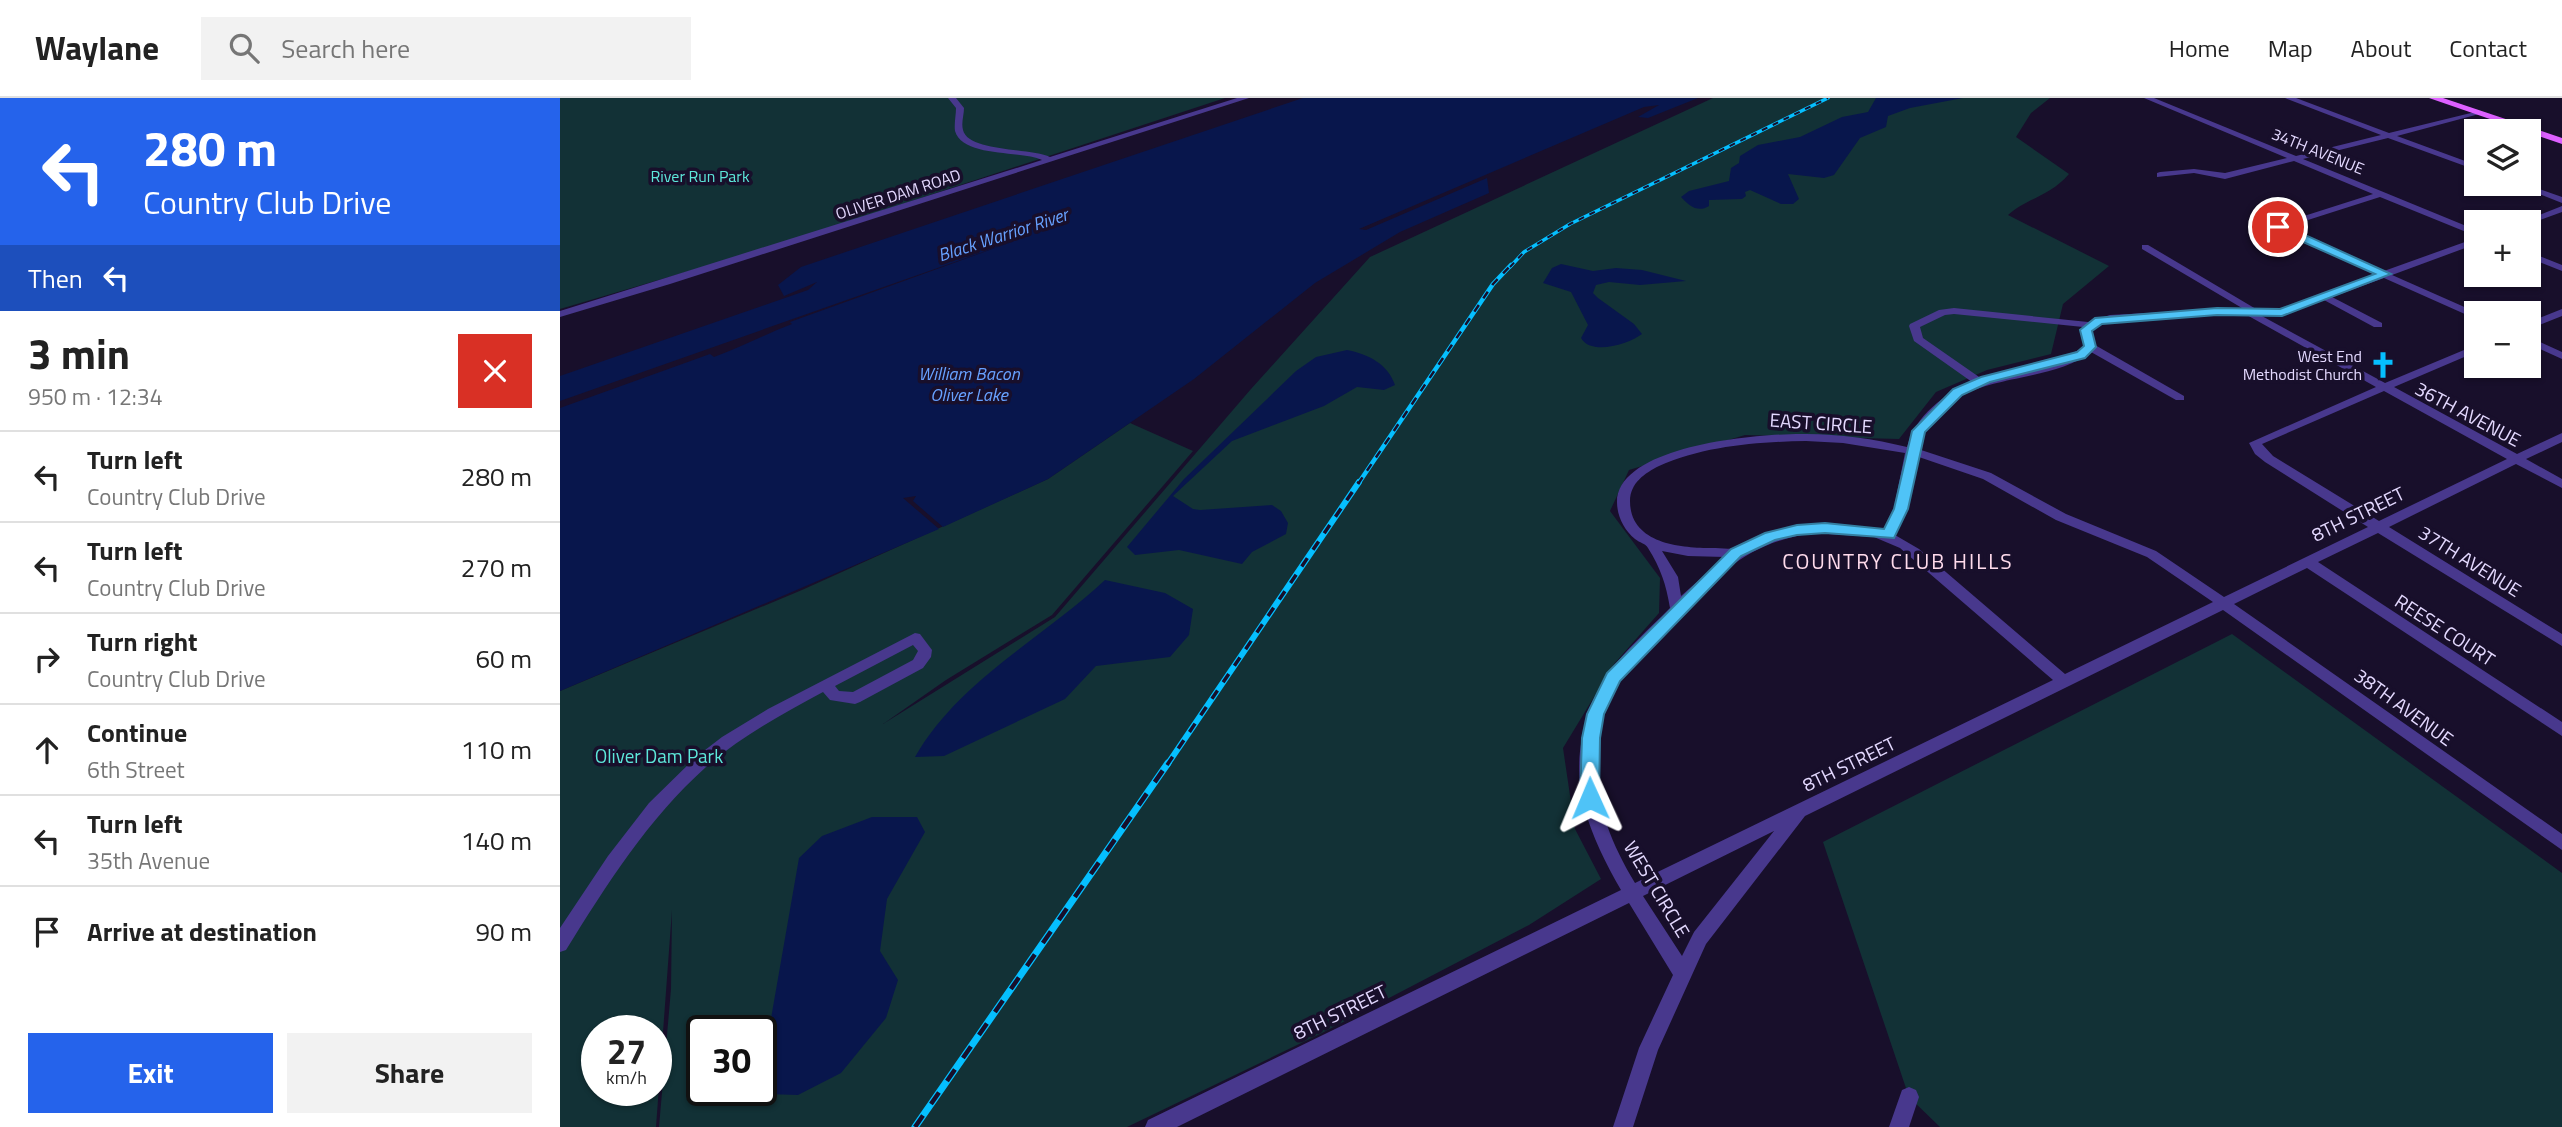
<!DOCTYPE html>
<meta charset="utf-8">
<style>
:root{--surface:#fff;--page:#f2f2f2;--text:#222;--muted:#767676;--line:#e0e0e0;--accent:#2563eb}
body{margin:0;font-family:"Titillium Web",sans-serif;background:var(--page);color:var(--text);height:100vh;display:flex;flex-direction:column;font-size:26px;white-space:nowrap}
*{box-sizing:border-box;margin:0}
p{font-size:23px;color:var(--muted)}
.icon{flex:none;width:38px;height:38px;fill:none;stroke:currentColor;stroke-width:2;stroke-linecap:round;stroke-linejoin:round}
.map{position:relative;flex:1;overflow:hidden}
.panel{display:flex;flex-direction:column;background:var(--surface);width:560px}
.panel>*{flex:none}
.top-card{background:#2563eb;color:#fff;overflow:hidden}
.controls{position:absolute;left:1904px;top:21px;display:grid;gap:14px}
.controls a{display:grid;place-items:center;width:77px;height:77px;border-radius:0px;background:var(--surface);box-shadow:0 2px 5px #0004;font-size:35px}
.speed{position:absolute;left:21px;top:917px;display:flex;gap:14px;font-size:35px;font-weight:700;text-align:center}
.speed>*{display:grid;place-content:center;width:91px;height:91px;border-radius:50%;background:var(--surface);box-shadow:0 2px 5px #0004;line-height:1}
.speed small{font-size:18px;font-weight:400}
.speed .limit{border:4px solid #111;border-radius:10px;background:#fff;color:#111}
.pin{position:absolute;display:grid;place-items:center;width:60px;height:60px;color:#fff;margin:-30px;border:4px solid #fff;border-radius:50%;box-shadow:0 2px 7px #0007}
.me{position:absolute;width:77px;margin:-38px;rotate:359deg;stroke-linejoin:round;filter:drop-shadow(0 0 5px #0008)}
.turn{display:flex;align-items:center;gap:24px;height:147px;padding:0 28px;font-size:32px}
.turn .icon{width:91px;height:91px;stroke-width:2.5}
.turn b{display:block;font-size:49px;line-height:60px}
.then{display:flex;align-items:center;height:66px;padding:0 28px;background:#0003;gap:14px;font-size:26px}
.round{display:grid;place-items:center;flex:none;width:74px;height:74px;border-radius:0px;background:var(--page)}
.headline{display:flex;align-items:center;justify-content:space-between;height:119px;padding:0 28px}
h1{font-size:42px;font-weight:700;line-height:52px}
.primary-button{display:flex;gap:14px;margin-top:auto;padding:14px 28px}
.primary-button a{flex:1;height:80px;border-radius:0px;background:var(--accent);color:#fff;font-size:28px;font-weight:700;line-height:80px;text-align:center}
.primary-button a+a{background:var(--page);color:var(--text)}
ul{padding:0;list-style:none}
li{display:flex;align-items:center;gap:21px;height:91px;padding:0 28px;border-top:2px solid var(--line)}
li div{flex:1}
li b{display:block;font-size:26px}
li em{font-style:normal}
header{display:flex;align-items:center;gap:42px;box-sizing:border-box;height:98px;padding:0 35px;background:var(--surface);border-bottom:2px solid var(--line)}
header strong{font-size:33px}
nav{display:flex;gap:38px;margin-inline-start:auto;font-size:24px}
.search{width:490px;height:63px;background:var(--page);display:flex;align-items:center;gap:18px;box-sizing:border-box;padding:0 24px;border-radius:0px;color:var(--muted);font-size:26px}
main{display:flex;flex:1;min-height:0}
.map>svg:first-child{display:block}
.green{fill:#123136;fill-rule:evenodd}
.water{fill:#08164c}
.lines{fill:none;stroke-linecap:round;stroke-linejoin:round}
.minor{fill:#48388d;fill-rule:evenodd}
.major{fill:#dd60ff;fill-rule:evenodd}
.rail-far3-casing{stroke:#05bfff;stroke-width:3.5}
.rail-far2-casing{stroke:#05bfff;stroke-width:4.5}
.rail-far1-casing{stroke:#05bfff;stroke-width:6}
.rail-casing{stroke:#05bfff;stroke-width:7}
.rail-far3{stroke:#180f2b;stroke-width:2;stroke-dasharray:6;stroke-linecap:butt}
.rail-far2{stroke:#180f2b;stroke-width:2.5;stroke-dasharray:8;stroke-linecap:butt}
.rail-far1{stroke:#180f2b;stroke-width:3.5;stroke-dasharray:10;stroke-linecap:butt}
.rail{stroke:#180f2b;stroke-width:4.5;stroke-dasharray:14;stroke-linecap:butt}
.route{fill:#4fc3f7;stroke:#337fa1;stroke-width:2}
.labels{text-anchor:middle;stroke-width:7;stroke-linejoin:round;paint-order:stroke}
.far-street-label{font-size:16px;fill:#e4d9ff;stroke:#180f2b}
.far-park-label{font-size:16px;fill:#5de7da;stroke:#180f2b}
.far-poi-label{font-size:16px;fill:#e4d9ff;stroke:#180f2b;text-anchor:end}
.far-water-label{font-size:18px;font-style:italic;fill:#67a1ff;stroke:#180f2b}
.street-label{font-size:19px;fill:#e4d9ff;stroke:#180f2b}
.park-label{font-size:19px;fill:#5de7da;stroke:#180f2b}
.neighbourhood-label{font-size:21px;letter-spacing:2px;fill:#ffdbec;stroke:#180f2b}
</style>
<header>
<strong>Waylane</strong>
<div class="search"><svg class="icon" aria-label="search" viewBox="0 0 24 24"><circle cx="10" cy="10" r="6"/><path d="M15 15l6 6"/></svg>Search here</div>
<nav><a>Home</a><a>Map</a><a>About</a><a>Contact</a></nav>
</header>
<main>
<section class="panel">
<div class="top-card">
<div class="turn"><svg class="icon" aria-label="left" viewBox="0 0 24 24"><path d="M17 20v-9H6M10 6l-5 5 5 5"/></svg><div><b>280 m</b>Country Club Drive</div></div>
<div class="then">Then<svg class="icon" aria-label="left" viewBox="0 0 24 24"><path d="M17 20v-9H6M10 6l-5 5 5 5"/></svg></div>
</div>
<div class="headline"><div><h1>3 min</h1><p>950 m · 12:34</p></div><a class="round" style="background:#d93025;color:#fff"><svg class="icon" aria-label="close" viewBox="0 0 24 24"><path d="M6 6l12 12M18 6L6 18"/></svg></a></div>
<ul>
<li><svg class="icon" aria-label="left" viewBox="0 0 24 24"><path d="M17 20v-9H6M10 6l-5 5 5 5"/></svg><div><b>Turn left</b><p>Country Club Drive</p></div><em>280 m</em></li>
<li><svg class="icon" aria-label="left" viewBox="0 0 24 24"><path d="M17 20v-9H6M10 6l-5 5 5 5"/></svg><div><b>Turn left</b><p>Country Club Drive</p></div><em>270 m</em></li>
<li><svg class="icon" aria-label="right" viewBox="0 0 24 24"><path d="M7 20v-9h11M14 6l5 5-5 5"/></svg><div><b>Turn right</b><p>Country Club Drive</p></div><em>60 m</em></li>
<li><svg class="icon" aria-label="ahead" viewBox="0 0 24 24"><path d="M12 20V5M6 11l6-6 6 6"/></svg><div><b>Continue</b><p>6th Street</p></div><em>110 m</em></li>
<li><svg class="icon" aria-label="left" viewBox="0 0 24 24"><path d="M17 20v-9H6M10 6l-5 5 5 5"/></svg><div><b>Turn left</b><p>35th Avenue</p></div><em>140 m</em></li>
<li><svg class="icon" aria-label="arrive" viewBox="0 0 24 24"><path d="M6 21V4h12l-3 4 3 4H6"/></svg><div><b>Arrive at destination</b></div><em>90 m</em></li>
</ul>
<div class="primary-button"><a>Exit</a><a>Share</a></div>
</section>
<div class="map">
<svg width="2002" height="1029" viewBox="0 0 2002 1029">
<rect width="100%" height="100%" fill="#180f2b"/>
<!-- green -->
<path class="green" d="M0 0H665L221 146 0 211Z
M1153 0H1490L1471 15 1456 39 1509 76C1489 99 1469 99 1448 117L1549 168 1503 206 1491 256 1427 272 1376 294 1339 341 1185 337 1069 372 1050 413 1100 480 1099 515 1054 566 1003 650 1015 731 1041 781 969 827 760 936 567 1029H99L111 891 112 812 96 1029H0V593L242 492 488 381 570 325 633 353 492 517 386 582 323 626 495 519 691 291 810 159ZM37 933H96V992H37ZM142 933H201V992H142Z
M1672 536 2002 775V1029H1380L1349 999 1263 744Z"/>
<!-- water -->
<path class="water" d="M743 0H1138L1088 20 1078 19 1099 7 1084 9 799 131 806 132 927 80 929 95 840 134 755 185 634 281 488 381 383 429 353 403 356 398 343 400 379 431 0 593V310L150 256 154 259C181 249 206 236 232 226L230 224 477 135 0 303V278L248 192 257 184 224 198 218 187 241 169Z
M1316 0H1403L1350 10 1328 18 1326 29 1300 40 1274 77 1264 80 1228 76 1239 101 1233 106H1221L1190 92 1185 94 1186 98 1182 101 1149 102V108C1138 115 1129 108 1121 99L1129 93 1169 83 1171 70 1179 65 1180 58 1198 47 1240 39 1282 19 1308 14Z
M1001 166 1033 173 1056 170 1082 172 1126 183 1080 187 1049 184 1036 187 1033 195 1038 200 1074 226 1082 236C1069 246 1031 258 1021 240L1028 227 1011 194 983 185 992 170Z
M787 252C808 256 828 266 835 287L824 292 797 289 764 308 672 343 613 398 633 411 640 412 712 407 721 413 728 425 726 436 692 454 682 466 619 452 575 457 567 449 624 381 736 273 756 259Z
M545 482 605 495 633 511 629 537 610 559 536 568 505 601 384 658 355 659C399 582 482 541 545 482Z
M312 719H357L365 734 327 801 320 853 338 882 326 920 281 975 238 997 206 996 209 932 239 760 262 738Z"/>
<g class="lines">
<!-- minor -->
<path class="minor" d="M388 0H396L404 10C404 17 401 25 403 32 408 54 471 50 490 59L677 0H689L110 186 0 219V213L482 62C461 52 403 60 395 33 394 26 396 17 396 10Z
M1584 0H1594L1736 58 1821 37 1725 0H1736L1829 35 1919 13 1923 15 1837 38 1916 67V72L1828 40 1743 61 1916 132V138L1820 99 1726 129 1824 173 1916 140V146L1832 177 1918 215H1916V221L1824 180 1772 199 1822 225V229H1814L1764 202 1722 217H1700L1825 285 1916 247V254L1834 289 1957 356 2002 335V344L1966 361 2002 381V390L1956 366 1829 429 2002 536V548L1818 435 1758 464 2002 624V638L1747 470 1674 506 2002 736V752L1663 512 1245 718 1146 846 1098 952 1073 1029H1053L1079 950 1113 877 1069 805 617 1029H585L588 1022 1061 792C1046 766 1032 738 1024 709 1012 667 1023 611 1048 576 1065 552 1089 531 1110 510 1106 486 1101 471 1088 450 1085 445 1080 445 1075 441 1064 432 1057 418 1057 404 1058 346 1204 335 1246 336 1280 336 1314 341 1347 349 1356 317 1383 297 1412 284L1354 243 1349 228 1350 226 1379 212 1394 210 1528 224 1550 217 1682 210 1582 151V147H1588L1696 211H1721L1816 176 1703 124 1707 121 1719 126 1813 96 1734 63 1665 81 1634 75 1597 79V75L1600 74 1634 71 1665 75 1727 60ZM1394 216 1523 229 1521 232 1525 249 1500 261 1422 281 1363 240 1360 229 1385 217ZM1657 216H1685L1816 289 1689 345 1695 356 1705 364 1808 429 1664 499 1596 453 1506 416 1431 375 1358 351C1381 267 1481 293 1531 254L1616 302H1624V298L1535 247 1531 232 1537 226 1550 223ZM1824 293 1947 361 1819 423 1713 358 1702 346ZM1246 343 1283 345 1345 355 1334 410 1324 433C1301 428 1273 424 1250 427 1232 429 1215 433 1198 439 1192 442 1186 448 1179 449 1172 452 1160 450 1152 450 1121 450 1070 446 1070 403 1070 385 1085 375 1099 368 1144 348 1197 344 1246 343ZM1356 358 1423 381 1496 422 1587 459 1653 504 1505 576 1359 451 1335 437 1347 410ZM1253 435 1314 439 1340 450 1493 582 1075 785C1046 737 1029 689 1040 633 1043 617 1047 601 1056 587 1072 561 1099 539 1120 516 1161 472 1192 444 1253 435ZM1102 453 1128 458 1165 459 1121 498 1118 479ZM1214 733 1134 834 1122 858 1083 798Z
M1954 86H1965L2002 99V105Z
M2002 108V114L1969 126 1962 124Z
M1969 154 2002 167V173L1969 160Z
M2002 211V218L1969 231V224Z
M1969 239 2002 254V261L1969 246Z
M355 535 360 536 372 552 371 559 363 570 300 604 295 606 270 602 263 594C223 616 181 638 146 669 88 721 47 786 6 852L0 854V830L48 758 89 705 136 659 162 639 208 611ZM353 547 358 553 353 562 293 594 279 593 275 588Z
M1349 989 1356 992 1359 999 1349 1029H1329L1342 992Z"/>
<!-- major -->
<path class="major" d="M1869 0H1883L2002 40V46Z"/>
<defs>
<path id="rail-far3" d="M950 169 964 154 1010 126 1268 0"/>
<path id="rail-far2" d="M798 386 933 186 951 167"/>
<path id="rail-far1" d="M607 667 799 384"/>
<path id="rail" d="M355 1029 608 665"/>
</defs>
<!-- rail-far3 casing -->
<use href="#rail-far3" class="rail-far3-casing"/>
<!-- rail-far2 casing -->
<use href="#rail-far2" class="rail-far2-casing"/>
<!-- rail-far1 casing -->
<use href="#rail-far1" class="rail-far1-casing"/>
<!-- rail casing -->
<use href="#rail" class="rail-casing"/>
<!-- rail-far3 -->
<use href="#rail-far3" class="rail-far3"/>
<!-- rail-far2 -->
<use href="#rail-far2" class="rail-far2"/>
<!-- rail-far1 -->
<use href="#rail-far1" class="rail-far1"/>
<!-- rail -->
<use href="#rail" class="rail"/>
</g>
<!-- route -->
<path class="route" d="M1714 126H1721L1831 176 1722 218 1657 217 1542 226 1532 233 1536 249 1525 260 1430 284 1402 297 1365 334 1348 411 1334 440 1265 435 1237 437 1215 442 1181 458 1060 583 1044 616 1040 640 1039 700 1036 705H1023L1020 700 1022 640 1027 616 1047 575 1171 451 1205 435 1237 427 1265 425 1324 431 1334 411 1352 333 1393 291 1421 279 1517 254 1524 248 1520 232 1535 220 1657 210 1720 211 1815 176 1714 131Z"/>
<!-- icons -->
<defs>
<symbol id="church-bare" viewBox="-9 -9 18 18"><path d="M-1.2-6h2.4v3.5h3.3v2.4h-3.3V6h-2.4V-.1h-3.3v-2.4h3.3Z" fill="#05bfff" stroke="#180f2b" stroke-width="2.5" paint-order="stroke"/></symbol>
</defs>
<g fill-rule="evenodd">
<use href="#church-bare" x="1804" y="248" width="38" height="38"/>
</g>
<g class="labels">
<!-- far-street labels -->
<g class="far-street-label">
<text transform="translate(1758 53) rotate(22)" y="6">34TH AVENUE</text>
<text transform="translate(338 96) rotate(-18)" y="6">OLIVER DAM ROAD</text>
</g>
<!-- far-park labels -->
<g class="far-park-label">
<text x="140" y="84">River Run Park</text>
</g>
<!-- far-poi labels -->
<g class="far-poi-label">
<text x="1802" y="264">West End<tspan x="1802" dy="18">Methodist Church</tspan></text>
</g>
<!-- far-water labels -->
<g class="far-water-label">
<text transform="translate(443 137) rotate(-18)" y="6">Black Warrior River</text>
<text x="409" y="282">William Bacon<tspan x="409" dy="21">Oliver Lake</tspan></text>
</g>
<!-- street labels -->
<g class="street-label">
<text transform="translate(1908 316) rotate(28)" y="7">36TH AVENUE</text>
<text transform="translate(1261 325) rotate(4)" y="7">EAST CIRCLE</text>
<text transform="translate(1798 416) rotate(-26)" y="7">8TH STREET</text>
<text transform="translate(1910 463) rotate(32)" y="7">37TH AVENUE</text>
<text transform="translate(1885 532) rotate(33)" y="7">REESE COURT</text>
<text transform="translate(1844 609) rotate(36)" y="7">38TH AVENUE</text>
<text transform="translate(1289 666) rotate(-26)" y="7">8TH STREET</text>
<text transform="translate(1097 791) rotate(59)" y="7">WEST CIRCLE</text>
<text transform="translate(780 914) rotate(-26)" y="7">8TH STREET</text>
</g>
<!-- park labels -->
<g class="park-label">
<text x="99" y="665">Oliver Dam Park</text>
</g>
<!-- neighbourhood labels -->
<g class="neighbourhood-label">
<text x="1338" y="471">COUNTRY CLUB HILLS</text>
</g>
</g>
</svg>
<div class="controls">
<a><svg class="icon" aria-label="layers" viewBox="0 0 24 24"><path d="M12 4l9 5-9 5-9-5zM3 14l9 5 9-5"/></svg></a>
<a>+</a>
<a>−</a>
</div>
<div class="speed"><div>27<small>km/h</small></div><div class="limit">30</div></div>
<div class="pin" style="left:1718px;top:129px;background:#d93025"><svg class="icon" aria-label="arrive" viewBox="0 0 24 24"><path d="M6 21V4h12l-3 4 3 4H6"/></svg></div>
<svg class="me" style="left:1030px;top:700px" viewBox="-20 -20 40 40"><path d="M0-17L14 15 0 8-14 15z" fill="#4fc3f7" stroke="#fff" stroke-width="4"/></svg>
</div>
</main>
